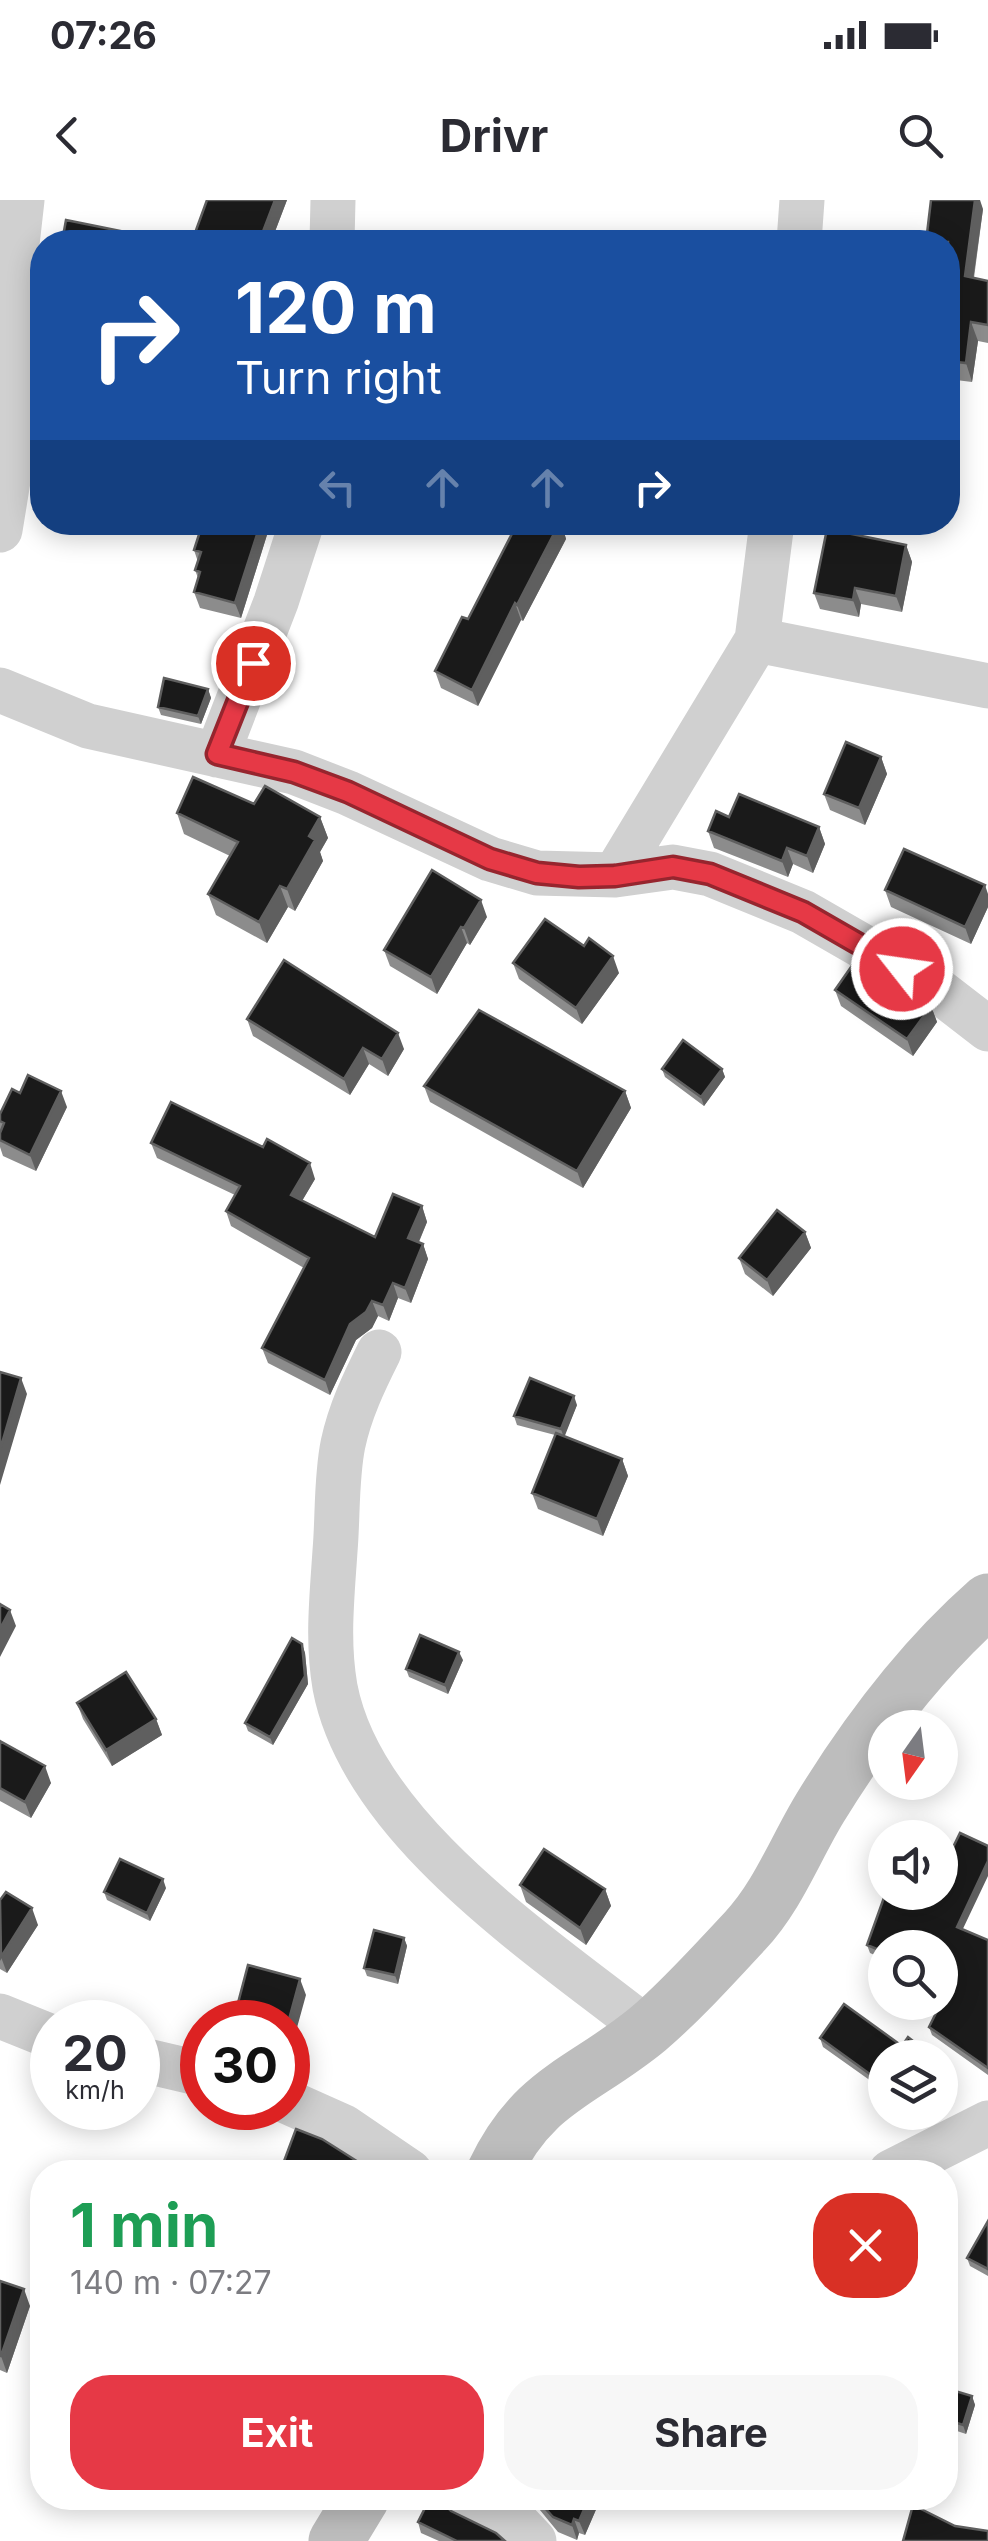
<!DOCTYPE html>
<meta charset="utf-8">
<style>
:root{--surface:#fff;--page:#f7f7f7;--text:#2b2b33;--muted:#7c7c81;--accent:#e63946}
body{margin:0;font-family:Inter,sans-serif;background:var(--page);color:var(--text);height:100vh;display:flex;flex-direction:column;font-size:38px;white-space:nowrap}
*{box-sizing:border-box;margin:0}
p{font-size:32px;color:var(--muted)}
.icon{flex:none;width:55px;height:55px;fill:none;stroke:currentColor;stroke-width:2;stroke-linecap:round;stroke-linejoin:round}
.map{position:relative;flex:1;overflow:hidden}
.side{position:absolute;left:30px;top:1960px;width:928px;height:350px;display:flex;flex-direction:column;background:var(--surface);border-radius:40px;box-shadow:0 5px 25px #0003}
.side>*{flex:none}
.hud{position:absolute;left:30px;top:30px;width:930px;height:305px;border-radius:40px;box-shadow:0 5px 25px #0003;background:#1a4fa0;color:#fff;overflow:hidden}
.needle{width:65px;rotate:194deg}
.fabs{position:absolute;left:868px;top:1510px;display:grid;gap:20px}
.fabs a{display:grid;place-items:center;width:90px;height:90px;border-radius:50%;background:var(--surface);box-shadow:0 5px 25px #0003;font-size:50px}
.speed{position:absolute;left:30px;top:1800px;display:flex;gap:20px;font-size:50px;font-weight:700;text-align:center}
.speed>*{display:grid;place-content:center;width:130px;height:130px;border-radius:50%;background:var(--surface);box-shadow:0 5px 25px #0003;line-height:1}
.speed small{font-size:25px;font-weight:400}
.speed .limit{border:15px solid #d22;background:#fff;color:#111}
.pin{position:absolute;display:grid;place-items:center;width:85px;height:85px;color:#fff;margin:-42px;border:5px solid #fff;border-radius:50%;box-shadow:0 2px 10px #0007}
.me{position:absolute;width:110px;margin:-55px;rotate:300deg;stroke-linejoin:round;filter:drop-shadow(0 0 8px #0008)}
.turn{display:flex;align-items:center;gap:35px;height:210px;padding:0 40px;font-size:45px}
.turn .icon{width:130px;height:130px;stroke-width:2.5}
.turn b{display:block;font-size:70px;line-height:85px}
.lanes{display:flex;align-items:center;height:95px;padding:0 40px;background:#0003;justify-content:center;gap:50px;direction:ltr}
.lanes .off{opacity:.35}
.round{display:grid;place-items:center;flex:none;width:105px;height:105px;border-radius:40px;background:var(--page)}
.summary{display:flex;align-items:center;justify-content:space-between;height:170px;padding:0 40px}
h1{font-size:60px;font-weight:700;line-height:75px;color:#1e9e55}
.cta{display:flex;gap:20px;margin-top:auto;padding:20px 40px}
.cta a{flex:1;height:115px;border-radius:40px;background:var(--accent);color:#fff;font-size:40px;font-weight:700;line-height:115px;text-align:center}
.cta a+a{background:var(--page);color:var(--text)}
.status{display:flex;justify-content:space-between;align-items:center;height:70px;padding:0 50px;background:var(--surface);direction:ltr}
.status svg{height:28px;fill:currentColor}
header{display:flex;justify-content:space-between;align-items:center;height:130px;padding:0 40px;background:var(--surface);font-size:45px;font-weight:700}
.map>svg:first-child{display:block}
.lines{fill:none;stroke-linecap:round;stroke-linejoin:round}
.street{stroke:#d0d0d0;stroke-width:45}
.secondary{stroke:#bdbdbd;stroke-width:55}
.wall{fill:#8c8c8c}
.shaded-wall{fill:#5f5f5f}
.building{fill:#1a1a1a;stroke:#5f5f5f;stroke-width:2.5}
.route-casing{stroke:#96252e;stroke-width:25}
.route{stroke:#e63946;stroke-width:18}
</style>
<div class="status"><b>07:26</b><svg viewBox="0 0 49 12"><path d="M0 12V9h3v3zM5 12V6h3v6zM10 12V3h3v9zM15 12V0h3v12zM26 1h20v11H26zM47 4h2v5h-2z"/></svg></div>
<header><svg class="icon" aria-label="back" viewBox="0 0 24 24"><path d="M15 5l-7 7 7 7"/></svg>Drivr<svg class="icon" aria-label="search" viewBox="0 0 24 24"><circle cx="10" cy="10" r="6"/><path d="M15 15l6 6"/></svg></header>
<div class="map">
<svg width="988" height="2341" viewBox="0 0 988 2341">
<rect width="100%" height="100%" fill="#fff"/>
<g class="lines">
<!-- street -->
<path class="street" d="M332 42 333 0
M799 42 802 0
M0 330 12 256 11 97 22 0
M757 440 988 486
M0 490 88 526 294 572 348 593 490 659 537 673 615 675 673 667 710 674 803 712 935 788 988 829
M217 555 276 402 302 322
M615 675 757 440 772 322
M379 1152C364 1182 350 1211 343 1244 336 1278 338 1316 335 1351 332 1397 327 1441 335 1487 362 1629 541 1745 647 1829
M0 1816 52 1837
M138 1859 202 1874
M288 1902 344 1927 410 1972
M891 1972 988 1923
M467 2298 516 2322 534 2341"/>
<!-- secondary -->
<path class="secondary" d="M494 1972C533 1889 584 1882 648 1829 682 1800 714 1764 745 1731 778 1696 795 1649 820 1608 866 1533 922 1459 988 1401
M336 2341 362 2298"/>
</g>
<!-- wall -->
<path class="wall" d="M207 0H287L271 42H198L195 33Z
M983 9 974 78 988 81V143L978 141 972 182 948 179V42Z
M271 322 241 418 200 408 194 392 198 378 195 370 198 362 194 350Z
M561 322 566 339 523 421 521 420 478 506 441 488 435 471 468 419Z
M906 345 912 362 902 412 861 404 859 417 820 409 814 393Z
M208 489 211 498 201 524 161 515 158 507Z
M881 557 887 574 865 625 830 610 824 594Z
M254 604 320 617 328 638 320 652 323 661 295 711 288 707 267 743 216 715 208 694 230 656 184 634 177 613Z
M729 617 819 627 825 644 813 673 793 664 788 677 714 648 708 631Z
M885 690 988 694V707L971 744 891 707Z
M487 717 470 745 467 743 437 794 390 766 384 750Z
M513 763 619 773 582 824 519 779Z
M835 790 931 806 937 822 913 856 841 806Z
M247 819 404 849 388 876 369 864 350 895 253 836Z
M662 869H722L725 877 704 906 665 877Z
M424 886 625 891 631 908 583 988 430 902Z
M67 907 36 971 3 956 0 947V914Z
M151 943 315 979 302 1001 375 1037 422 1006 427 1022 419 1042 423 1044 428 1059 411 1103 398 1098 389 1121 378 1116 372 1128 356 1140 330 1195 268 1163 262 1148 304 1068 231 1026 226 1011 235 995 157 958Z
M805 1032 811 1048 773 1096 745 1074 739 1058Z
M577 1205 564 1236 622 1259 628 1276 603 1336 538 1309 532 1293 555 1235 517 1225 514 1216Z
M302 1444 305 1453 308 1484 273 1545 248 1531 245 1523Z
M463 1460 448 1494 409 1477 406 1469Z
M77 1503 156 1519 162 1535 112 1566 83 1519Z
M0 1541 51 1583 31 1618 0 1601Z
M885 1680V1692H940L963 1729 988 1740V1875L932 1835 929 1827 948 1789 940 1786V1748H885V1766L881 1764 879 1757 870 1753 867 1745 885 1696 881 1687Z
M520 1685 605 1689 611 1706 586 1745 526 1702Z
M166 1688 150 1721 107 1700 104 1692Z
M0 1700 38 1725 7 1773 0 1769Z
M404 1738 407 1746 398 1784 367 1776 364 1768Z
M820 1838 902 1846 885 1858V1891L823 1847Z
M988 2021V2076L970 2066 967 2058Z
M0 2081 30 2106 7 2173 0 2170Z
M945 2188 972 2196 975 2205 966 2234 945 2227Z
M442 2298 441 2302 451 2311 505 2341H439L421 2333 418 2322Z
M523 2298H601L585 2335 579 2333 577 2340 558 2332 535 2304Z"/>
<!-- shaded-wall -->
<path class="shaded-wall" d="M275 0H287L271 42H259Z
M975 0H980L983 9 971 95 965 76Z
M971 122 978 141 972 182 966 163Z
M261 322H271L241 418 235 403Z
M561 322 566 339 523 421 517 405Z
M906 345 912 362 902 412 896 396Z
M855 388 861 404 859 417 853 400Z
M515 403 521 420 478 506 472 490Z
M208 489 211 498 201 524 198 516Z
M881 557 887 574 865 625 859 608Z
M320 617 328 638 320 652 323 661 295 711 287 689 309 636Z
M819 627 825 644 813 673 807 656Z
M787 648 793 664 788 677 782 661Z
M985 685 988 694V707L971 744 965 727Z
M280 686 288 707 267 743 259 722Z
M481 700 487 717 470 745 464 728Z
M461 727 467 743 437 794 431 777Z
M613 756 619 773 582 824 576 808Z
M931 806 937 822 913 856 907 839Z
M398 833 404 849 388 876 382 859Z
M363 848 369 864 350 895 344 879Z
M722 869 725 877 704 906 701 897Z
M61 891 67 907 36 971 30 955Z
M625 891 631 908 583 988 577 971Z
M310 963 315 979 296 1011 291 995Z
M422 1006 427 1022 414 1053 408 1038Z
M805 1032 811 1048 773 1096 767 1080Z
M423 1044 428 1059 411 1103 405 1088Z
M393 1083 398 1098 389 1121 383 1105Z
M372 1101 378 1116 372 1128 356 1140 330 1195 325 1180 350 1124Z
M21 1178 27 1194 0 1285V1250Z
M574 1196 577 1205 564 1238 561 1229Z
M622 1259 628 1276 603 1336 597 1319Z
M10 1410 16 1426 0 1457V1429Z
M302 1444 305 1453 308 1484 273 1545 270 1537Z
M459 1452 463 1460 448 1494 445 1485Z
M156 1519 162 1535 112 1566 106 1550Z
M45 1566 51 1583 31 1618 25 1602Z
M988 1661V1676L960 1735 957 1727Z
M163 1679 166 1688 150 1721 147 1713Z
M605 1689 611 1706 586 1745 580 1728Z
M32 1708 38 1725 7 1773 1 1757Z
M404 1738 407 1746 398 1784 395 1775Z
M300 1779 306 1795 290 1853 288 1847V1823Z
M951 2039 956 2054 945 2072V2047Z
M24 2089 30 2106 7 2173 1 2156Z
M972 2196 975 2205 966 2234 963 2225Z
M589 2298H601L585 2335 579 2321Z
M574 2319 579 2333 577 2340 572 2325Z"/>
<!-- building -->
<path class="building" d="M207 0H275L259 42H220L195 33Z
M931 0H975L965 76 988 81V125L971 122 966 163 948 161V42H926Z
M66 20 140 35 138 42H62Z
M203 322H261L235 403 194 392 200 372 195 370 201 352 194 350Z
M518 322H560L517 405 515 403 472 490 435 471 462 417 468 419Z
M827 329 906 345 896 396 855 388 853 400 814 393Z
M164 478 208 489 198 516 158 507Z
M846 542 881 557 859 608 824 594Z
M193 577 254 604 265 586 320 617 309 636 315 640 287 689 280 686 259 722 208 694 238 642 177 613Z
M739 594 819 627 807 656 787 648 782 661 708 631 716 611 729 617Z
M904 649 985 685 965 727 885 690Z
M432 670 481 700 464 728 461 727 431 777 384 750Z
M545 719 584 746 589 738 613 756 576 808 513 763Z
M284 760 398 833 382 859 363 848 344 879 247 819Z
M856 760 931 806 907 839 835 790Z
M479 810 625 891 577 971 424 886Z
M683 840 722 869 701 897 662 869Z
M28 875 61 891 30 955 0 940V933L4 923 0 921V914L12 889 20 893Z
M171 902 263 947 267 939 310 963 291 995 375 1037 393 994 422 1006 408 1038 423 1044 405 1088 393 1083 383 1105 372 1101 366 1112 350 1124 325 1180 262 1148 309 1058 226 1011 240 986 151 943Z
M777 1010 805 1032 767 1080 739 1058Z
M0 1172 21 1178 0 1250Z
M530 1178 574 1196 561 1229 514 1216Z
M556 1233 622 1259 597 1319 532 1293Z
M0 1404 10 1410 0 1429Z
M420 1435 459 1452 445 1485 406 1469Z
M292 1438 302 1444 305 1476 270 1537 245 1523Z
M126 1472 156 1519 106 1550 77 1503Z
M0 1541 45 1566 25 1602 0 1588Z
M960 1633 988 1646V1661L957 1727 988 1740V1868L929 1827 951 1783 940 1779V1748H885V1758L878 1756 882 1751 867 1745 886 1692H940V1672H941Z
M544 1649 605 1689 580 1728 520 1685Z
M120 1659 163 1679 147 1713 104 1692Z
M6 1692 32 1708 1 1757 0 1700Z
M374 1730 404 1738 395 1775 364 1768Z
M248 1765 300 1779 288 1823 233 1822Z
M844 1804 902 1846 908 1837 932 1856 931 1858H885V1885L820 1838Z
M296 1929 322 1939 374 1972H280Z
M988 2021V2069L967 2058Z
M945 2033 951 2039 945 2047Z
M0 2081 24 2089 1 2156H0Z
M945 2188 972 2196 963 2225 945 2219Z
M430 2298H440L441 2301 451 2311 496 2333 505 2341H457L418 2322Z
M536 2298H589L579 2321 574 2319 572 2325 553 2317Z
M913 2305 955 2326 988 2331V2341H903Z"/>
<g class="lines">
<defs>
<path id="route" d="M253 463 217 554 294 572 348 592 490 659 537 673 579 677 615 676 673 667 710 674 803 712 902 769"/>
</defs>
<!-- route casing -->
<use href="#route" class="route-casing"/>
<!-- route -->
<use href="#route" class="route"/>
</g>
</svg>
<div class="fabs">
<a><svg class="needle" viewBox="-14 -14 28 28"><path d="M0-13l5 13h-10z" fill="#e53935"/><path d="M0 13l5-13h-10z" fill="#7c7c81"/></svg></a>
<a><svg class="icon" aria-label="sound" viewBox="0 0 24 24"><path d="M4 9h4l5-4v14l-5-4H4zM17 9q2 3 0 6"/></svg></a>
<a><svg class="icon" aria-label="search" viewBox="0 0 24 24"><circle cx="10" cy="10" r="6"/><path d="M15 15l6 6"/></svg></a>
<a><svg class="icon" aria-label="layers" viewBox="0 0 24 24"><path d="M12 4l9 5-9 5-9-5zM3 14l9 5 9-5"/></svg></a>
</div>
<div class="speed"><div>20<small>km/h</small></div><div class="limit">30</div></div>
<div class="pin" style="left:253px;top:463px;background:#d93025"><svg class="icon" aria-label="arrive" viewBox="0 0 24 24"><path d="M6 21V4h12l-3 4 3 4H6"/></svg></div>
<svg class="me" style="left:902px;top:769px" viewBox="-20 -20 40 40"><circle r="17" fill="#e63946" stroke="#fff" stroke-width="3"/><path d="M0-11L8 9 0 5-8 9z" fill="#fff"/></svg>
<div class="hud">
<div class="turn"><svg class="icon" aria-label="right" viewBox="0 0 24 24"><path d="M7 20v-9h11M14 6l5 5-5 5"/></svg><div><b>120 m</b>Turn right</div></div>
<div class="lanes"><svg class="icon off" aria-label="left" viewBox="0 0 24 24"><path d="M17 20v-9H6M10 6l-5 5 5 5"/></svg><svg class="icon off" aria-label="ahead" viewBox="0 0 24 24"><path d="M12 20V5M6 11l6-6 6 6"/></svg><svg class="icon off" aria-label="ahead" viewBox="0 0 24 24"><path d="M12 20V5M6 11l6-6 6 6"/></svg><svg class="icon" aria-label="right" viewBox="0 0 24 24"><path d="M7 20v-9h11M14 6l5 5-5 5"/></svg></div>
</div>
<section class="side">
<div class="summary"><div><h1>1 min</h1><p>140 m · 07:27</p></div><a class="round" style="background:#d93025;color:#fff"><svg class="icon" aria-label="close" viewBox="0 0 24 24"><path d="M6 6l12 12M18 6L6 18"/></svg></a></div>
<div class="cta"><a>Exit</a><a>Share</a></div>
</section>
</div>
